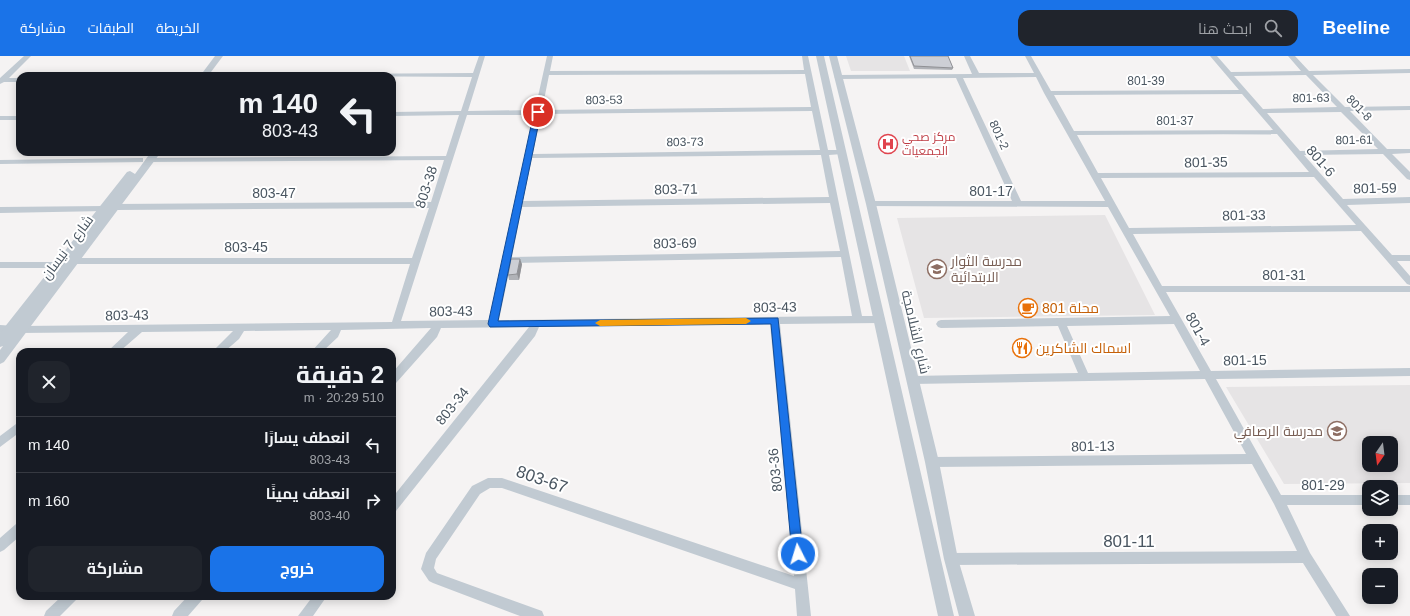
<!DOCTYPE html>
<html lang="ar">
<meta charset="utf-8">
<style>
:root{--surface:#171b24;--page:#20242c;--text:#f1f3f6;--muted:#9ea1a6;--line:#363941;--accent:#1a73e8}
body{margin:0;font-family:Helvetica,Cairo,sans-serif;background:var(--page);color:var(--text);direction:rtl;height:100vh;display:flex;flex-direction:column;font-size:15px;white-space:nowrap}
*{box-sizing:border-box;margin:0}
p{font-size:13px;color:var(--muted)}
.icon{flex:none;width:22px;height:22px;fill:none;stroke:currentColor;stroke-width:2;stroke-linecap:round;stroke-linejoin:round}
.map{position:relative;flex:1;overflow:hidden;direction:ltr}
.sheet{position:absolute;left:16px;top:292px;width:380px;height:252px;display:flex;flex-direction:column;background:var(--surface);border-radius:12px;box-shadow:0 2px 10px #0003;direction:rtl}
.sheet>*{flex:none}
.hud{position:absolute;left:16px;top:16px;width:380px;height:84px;border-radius:12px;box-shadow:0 2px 10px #0003;direction:rtl;background:#171b24;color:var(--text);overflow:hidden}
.needle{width:26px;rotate:194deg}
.controls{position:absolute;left:1362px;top:380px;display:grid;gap:8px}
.controls a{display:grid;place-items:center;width:36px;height:36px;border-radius:8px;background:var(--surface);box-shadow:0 2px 10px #0003;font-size:20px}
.pin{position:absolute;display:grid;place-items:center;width:34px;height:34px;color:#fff;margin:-17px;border:2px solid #fff;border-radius:50%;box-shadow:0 1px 4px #0007}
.me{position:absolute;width:44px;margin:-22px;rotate:355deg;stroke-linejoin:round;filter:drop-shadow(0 0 3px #0008)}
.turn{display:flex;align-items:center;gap:14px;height:84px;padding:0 12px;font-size:18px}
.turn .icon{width:52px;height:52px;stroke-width:2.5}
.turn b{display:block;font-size:28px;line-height:34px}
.round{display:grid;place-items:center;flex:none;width:42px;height:42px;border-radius:12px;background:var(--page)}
.headline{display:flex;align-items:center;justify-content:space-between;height:68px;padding:0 12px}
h1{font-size:24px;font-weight:700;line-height:30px}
.cta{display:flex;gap:8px;margin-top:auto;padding:8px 12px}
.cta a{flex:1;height:46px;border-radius:12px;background:var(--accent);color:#fff;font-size:16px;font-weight:700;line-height:46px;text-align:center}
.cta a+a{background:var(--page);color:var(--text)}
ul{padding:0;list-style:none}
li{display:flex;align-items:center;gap:12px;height:56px;padding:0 12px;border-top:1px solid var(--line)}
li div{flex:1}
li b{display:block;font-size:15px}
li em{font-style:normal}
header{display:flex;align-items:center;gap:24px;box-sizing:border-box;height:56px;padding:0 20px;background:var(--accent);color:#fff}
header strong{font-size:19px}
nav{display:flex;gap:22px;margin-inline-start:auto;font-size:14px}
.search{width:280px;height:36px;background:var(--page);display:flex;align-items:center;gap:10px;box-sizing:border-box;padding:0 14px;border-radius:12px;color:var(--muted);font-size:15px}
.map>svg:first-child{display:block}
.education{fill:#e6e4e5;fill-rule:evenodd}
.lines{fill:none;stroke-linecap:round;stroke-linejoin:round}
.minor{fill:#c1cad2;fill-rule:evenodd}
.tertiary{fill:#c1cad2;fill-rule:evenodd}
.wall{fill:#b0b2b7}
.shaded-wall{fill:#909195}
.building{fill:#cdcfd5;stroke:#909195}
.route{fill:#1a73e8;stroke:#114b97}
.slow{fill:#f59e0b}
.labels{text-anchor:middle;stroke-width:4;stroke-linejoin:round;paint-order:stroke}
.far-street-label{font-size:12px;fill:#4a5661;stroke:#fff}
.far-health-label{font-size:12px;fill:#be3a42;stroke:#fff;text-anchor:start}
.street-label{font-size:14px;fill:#4a5661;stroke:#fff}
.education-label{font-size:14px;fill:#785e54;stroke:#fff;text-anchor:start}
.food-label{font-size:14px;fill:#c56008;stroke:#fff;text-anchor:start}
.near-street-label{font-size:17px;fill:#4a5661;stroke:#fff}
</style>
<header>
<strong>Beeline</strong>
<div class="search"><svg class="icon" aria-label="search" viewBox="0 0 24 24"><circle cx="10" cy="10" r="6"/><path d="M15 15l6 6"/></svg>ابحث هنا</div>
<nav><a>الخريطة</a><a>الطبقات</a><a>مشاركة</a></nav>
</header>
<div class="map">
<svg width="1410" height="560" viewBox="0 0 1410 560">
<rect width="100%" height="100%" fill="#f5f3f3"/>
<!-- education -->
<path class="education" d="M846 0H904L910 15H851Z
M1105 159 1155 259 924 262 897 162Z
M1410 329V427L1284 428 1226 331ZM1369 387H1391V409H1369Z"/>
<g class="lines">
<!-- minor -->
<path class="minor" d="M24 0H31L9 22H20V26H4L0 28V22Z
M479 0H485L468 55 535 54 547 0H553L550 15 804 14 802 0H808L828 94H842L846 96 842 98 829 99 862 260H883L885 263 883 266 880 267 780 268 811 560H797L795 533 502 432H490L480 438 436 503 434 512 437 517 542 555 544 560H520L433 527 429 525 421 513 426 497 472 430 488 422H502L794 520 770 268 539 271 535 280 396 455 392 456V442L529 271 441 272 437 281 396 327 392 328V317L431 272 341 274 338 281 322 296H311L331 274 244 275 239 283 224 296H212L233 275 142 276 119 296H107L128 276 19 277 18 274 19 271 23 270 392 266 410 208H75L70 205 75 202H412L429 152 115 154 111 151 115 148 431 146 444 104 151 106 147 104 151 102 446 100 459 59 392 60V56L461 55 472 21 322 20 326 18 473 17ZM805 18 811 51 542 54 549 19ZM812 55 820 94 533 98 541 58ZM467 59H534L489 264 401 265ZM821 99 829 141 523 145 532 102ZM830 147 840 195 512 201 522 151ZM841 201 852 260 499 264 511 207Z
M964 0H970L979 17H1034L1025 0H1031L1051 35 1239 34 1210 0H1217L1231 16 1301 15 1288 0H1295L1309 15 1410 13V17L1313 19 1345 51 1410 50V54L1350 55 1387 93H1410V97L1392 98 1410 116V124L1407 123 1383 98 1304 99 1343 143 1410 141V147L1347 149 1392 199H1410V205H1397L1410 220V229L1407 228 1361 175 1133 178 1162 230H1410V236H1166L1211 315 1410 312V320L1216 323 1281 439H1369V449H1287L1310 497 1350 560H1336L1303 507 951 509 947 507 945 503 947 499 951 497 1297 495 1274 448 1252 408 932 411 928 409 926 406 928 403 932 401 1246 398 1205 323 912 328 908 327 907 324 908 321 912 320 1078 317 1058 270 941 272 938 271 936 268 938 265 941 264 1170 260 1108 151 868 150 867 148 871 145H1012L956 22 838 23 834 21 838 19 972 18ZM1306 19 1337 51 1263 53 1234 20ZM1036 21 1044 37 1105 145H1021L963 22ZM1242 38 1273 74 1074 75 1054 39ZM1341 56 1378 93 1300 95 1267 57ZM1277 78 1309 116 1098 117 1077 79ZM1314 121 1356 169 1129 172 1101 122ZM1174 268 1200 315 1088 317 1067 270Z
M0 60H20V64H0Z
M140 102H143V106L0 108V104Z
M103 150 106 151 107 153 106 155 0 157V151Z
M0 206H60L65 209 60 212H0Z
M0 269 15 270 16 273 15 276 0 277Z
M20 365V376L0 391V380Z
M1391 439H1410V449H1391Z
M20 466V480L4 494 0 496V482L16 468Z
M62 540H77L76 544 60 560H44L46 555Z
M188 540H203L202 544 188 560H172L174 555Z
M313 540H327L313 560H298Z"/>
<!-- tertiary -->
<path class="tertiary" d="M215 0H223L208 20H200Z
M816 0H824L954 560H938Z
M829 0H837L876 148 939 406 958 503 975 560H959L944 503 925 406 866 148Z
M151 96H161L4 306 0 308V294L3 290 0 291V277L127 116 130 115 135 118Z"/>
</g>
<!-- wall -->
<path class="wall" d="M909 0H948L953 12 952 14 914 13Z
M522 208 519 224H509L508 219Z"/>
<!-- shaded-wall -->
<path class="shaded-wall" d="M520 203 522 208 519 224 517 218Z"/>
<!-- building -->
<path class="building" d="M910 0H948L953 12 914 10Z
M511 203H520L517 218 508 219Z"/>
<!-- route -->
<path class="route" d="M538 54 541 56 498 265 778 262 803 498 802 501 798 503 794 501 792 498 771 268 490 271 488 268 534 56Z"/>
<!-- slow -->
<path class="slow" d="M746 262 751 265 746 268 600 270 595 267 600 264Z"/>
<!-- icons -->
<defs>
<symbol id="hospital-ring" viewBox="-11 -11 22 22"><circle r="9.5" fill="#fff" stroke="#e0444e" stroke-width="1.5"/><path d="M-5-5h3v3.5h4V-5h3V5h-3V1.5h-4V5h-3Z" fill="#e0444e"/></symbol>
<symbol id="school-ring" viewBox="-11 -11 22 22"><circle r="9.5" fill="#fff" stroke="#8d6e63" stroke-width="1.5"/><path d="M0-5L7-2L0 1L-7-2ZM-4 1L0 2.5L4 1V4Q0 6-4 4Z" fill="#8d6e63"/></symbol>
<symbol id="cafe-ring" viewBox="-11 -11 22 22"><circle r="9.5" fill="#fff" stroke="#e8710a" stroke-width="1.5"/><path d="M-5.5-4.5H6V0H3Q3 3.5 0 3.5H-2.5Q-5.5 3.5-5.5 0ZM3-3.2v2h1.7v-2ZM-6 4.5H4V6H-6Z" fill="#e8710a"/></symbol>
<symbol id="restaurant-ring" viewBox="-11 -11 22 22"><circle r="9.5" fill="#fff" stroke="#e8710a" stroke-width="1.5"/><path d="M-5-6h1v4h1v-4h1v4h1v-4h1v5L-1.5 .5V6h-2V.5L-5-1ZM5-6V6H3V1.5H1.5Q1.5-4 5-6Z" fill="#e8710a"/></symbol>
</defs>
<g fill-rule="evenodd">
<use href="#hospital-ring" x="877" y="77" width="22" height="22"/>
<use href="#school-ring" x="926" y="202" width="22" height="22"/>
<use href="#cafe-ring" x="1017" y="241" width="22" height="22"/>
<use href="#restaurant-ring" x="1011" y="281" width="22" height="22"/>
<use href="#school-ring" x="1326" y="364" width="22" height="22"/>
</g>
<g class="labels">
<!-- far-street labels -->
<g class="far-street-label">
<text x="1146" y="29">801-39</text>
<text transform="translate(1311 42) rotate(-1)" y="4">801-63</text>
<text transform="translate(604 44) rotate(-1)" y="4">803-53</text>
<text transform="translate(1359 52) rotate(46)" y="4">801-8</text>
<text x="1175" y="69">801-37</text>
<text transform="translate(999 79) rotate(65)" y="4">801-2</text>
<text transform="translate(1354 84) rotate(-1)" y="4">801-61</text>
<text transform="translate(685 86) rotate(-1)" y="4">803-73</text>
</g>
<!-- far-health labels -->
<g class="far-health-label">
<text x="902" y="85">مركز صحي<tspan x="902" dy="14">الجمعيات</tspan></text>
</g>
<!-- street labels -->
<g class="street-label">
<text transform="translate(1321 105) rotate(49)" y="5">801-6</text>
<text transform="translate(1206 106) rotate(-1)" y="5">801-35</text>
<text transform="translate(426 131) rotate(-72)" y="5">803-38</text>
<text transform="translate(1375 132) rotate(-1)" y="5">801-59</text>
<text transform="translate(676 133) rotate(-1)" y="5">803-71</text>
<text x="991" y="140">801-17</text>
<text x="274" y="142">803-47</text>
<text transform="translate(1244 159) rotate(-1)" y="5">801-33</text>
<text transform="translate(675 187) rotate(-1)" y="5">803-69</text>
<text transform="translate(67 191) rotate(-53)" y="5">شارع 7 نيسان</text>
<text x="246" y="196">803-45</text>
<text x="1284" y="224">801-31</text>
<text transform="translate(775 251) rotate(-1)" y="5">803-43</text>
<text transform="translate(451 255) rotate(-1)" y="5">803-43</text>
<text transform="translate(127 259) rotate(-1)" y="5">803-43</text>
<text transform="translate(1198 273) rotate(61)" y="5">801-4</text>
<text transform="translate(916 276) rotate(77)" y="5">شارع الشلامجة</text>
<text transform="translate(1245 304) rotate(-1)" y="5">801-15</text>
<text transform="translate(452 350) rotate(-51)" y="5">803-34</text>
<text transform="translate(1093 390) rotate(-1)" y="5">801-13</text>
<text transform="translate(775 414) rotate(-96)" y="5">803-36</text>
<text x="1323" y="434">801-29</text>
</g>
<!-- education labels -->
<g class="education-label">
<text x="951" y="210">مدرسة الثوار<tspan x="951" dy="16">الابتدائية</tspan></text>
<text x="1323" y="380" text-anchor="end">مدرسة الرصافي</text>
</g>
<!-- food labels -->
<g class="food-label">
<text x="1042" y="257">محلة 801</text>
<text x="1036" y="297">اسماك الشاكرين</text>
</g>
<!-- near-street labels -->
<g class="near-street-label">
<text transform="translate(542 423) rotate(19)" y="6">803-67</text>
<text x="1129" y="491">801-11</text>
</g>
</g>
</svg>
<div class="controls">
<a><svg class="needle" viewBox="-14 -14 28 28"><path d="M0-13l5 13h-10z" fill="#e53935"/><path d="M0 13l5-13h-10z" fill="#9ea1a6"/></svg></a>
<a><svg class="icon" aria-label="layers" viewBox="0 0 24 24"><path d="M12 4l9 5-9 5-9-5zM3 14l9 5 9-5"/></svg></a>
<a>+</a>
<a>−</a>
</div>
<div class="pin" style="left:538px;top:56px;background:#d93025"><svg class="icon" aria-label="arrive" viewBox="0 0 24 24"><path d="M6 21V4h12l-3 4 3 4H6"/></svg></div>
<svg class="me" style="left:798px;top:498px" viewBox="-20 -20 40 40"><circle r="17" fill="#1a73e8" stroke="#fff" stroke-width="3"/><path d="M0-11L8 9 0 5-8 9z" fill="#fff"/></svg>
<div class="hud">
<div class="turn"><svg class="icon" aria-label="left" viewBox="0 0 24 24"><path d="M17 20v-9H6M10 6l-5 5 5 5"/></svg><div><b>140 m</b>803-43</div></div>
</div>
<section class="sheet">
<div class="headline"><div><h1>2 دقيقة</h1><p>510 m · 20:29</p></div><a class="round"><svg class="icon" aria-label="close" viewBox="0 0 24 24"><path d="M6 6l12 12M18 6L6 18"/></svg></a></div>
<ul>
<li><svg class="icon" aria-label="left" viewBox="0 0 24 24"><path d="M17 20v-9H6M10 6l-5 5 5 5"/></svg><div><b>انعطف يسارًا</b><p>803-43</p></div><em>140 m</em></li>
<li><svg class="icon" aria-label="right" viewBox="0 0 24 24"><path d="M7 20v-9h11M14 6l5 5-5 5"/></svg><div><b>انعطف يمينًا</b><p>803-40</p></div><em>160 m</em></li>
</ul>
<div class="cta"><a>خروج</a><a>مشاركة</a></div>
</section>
</div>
